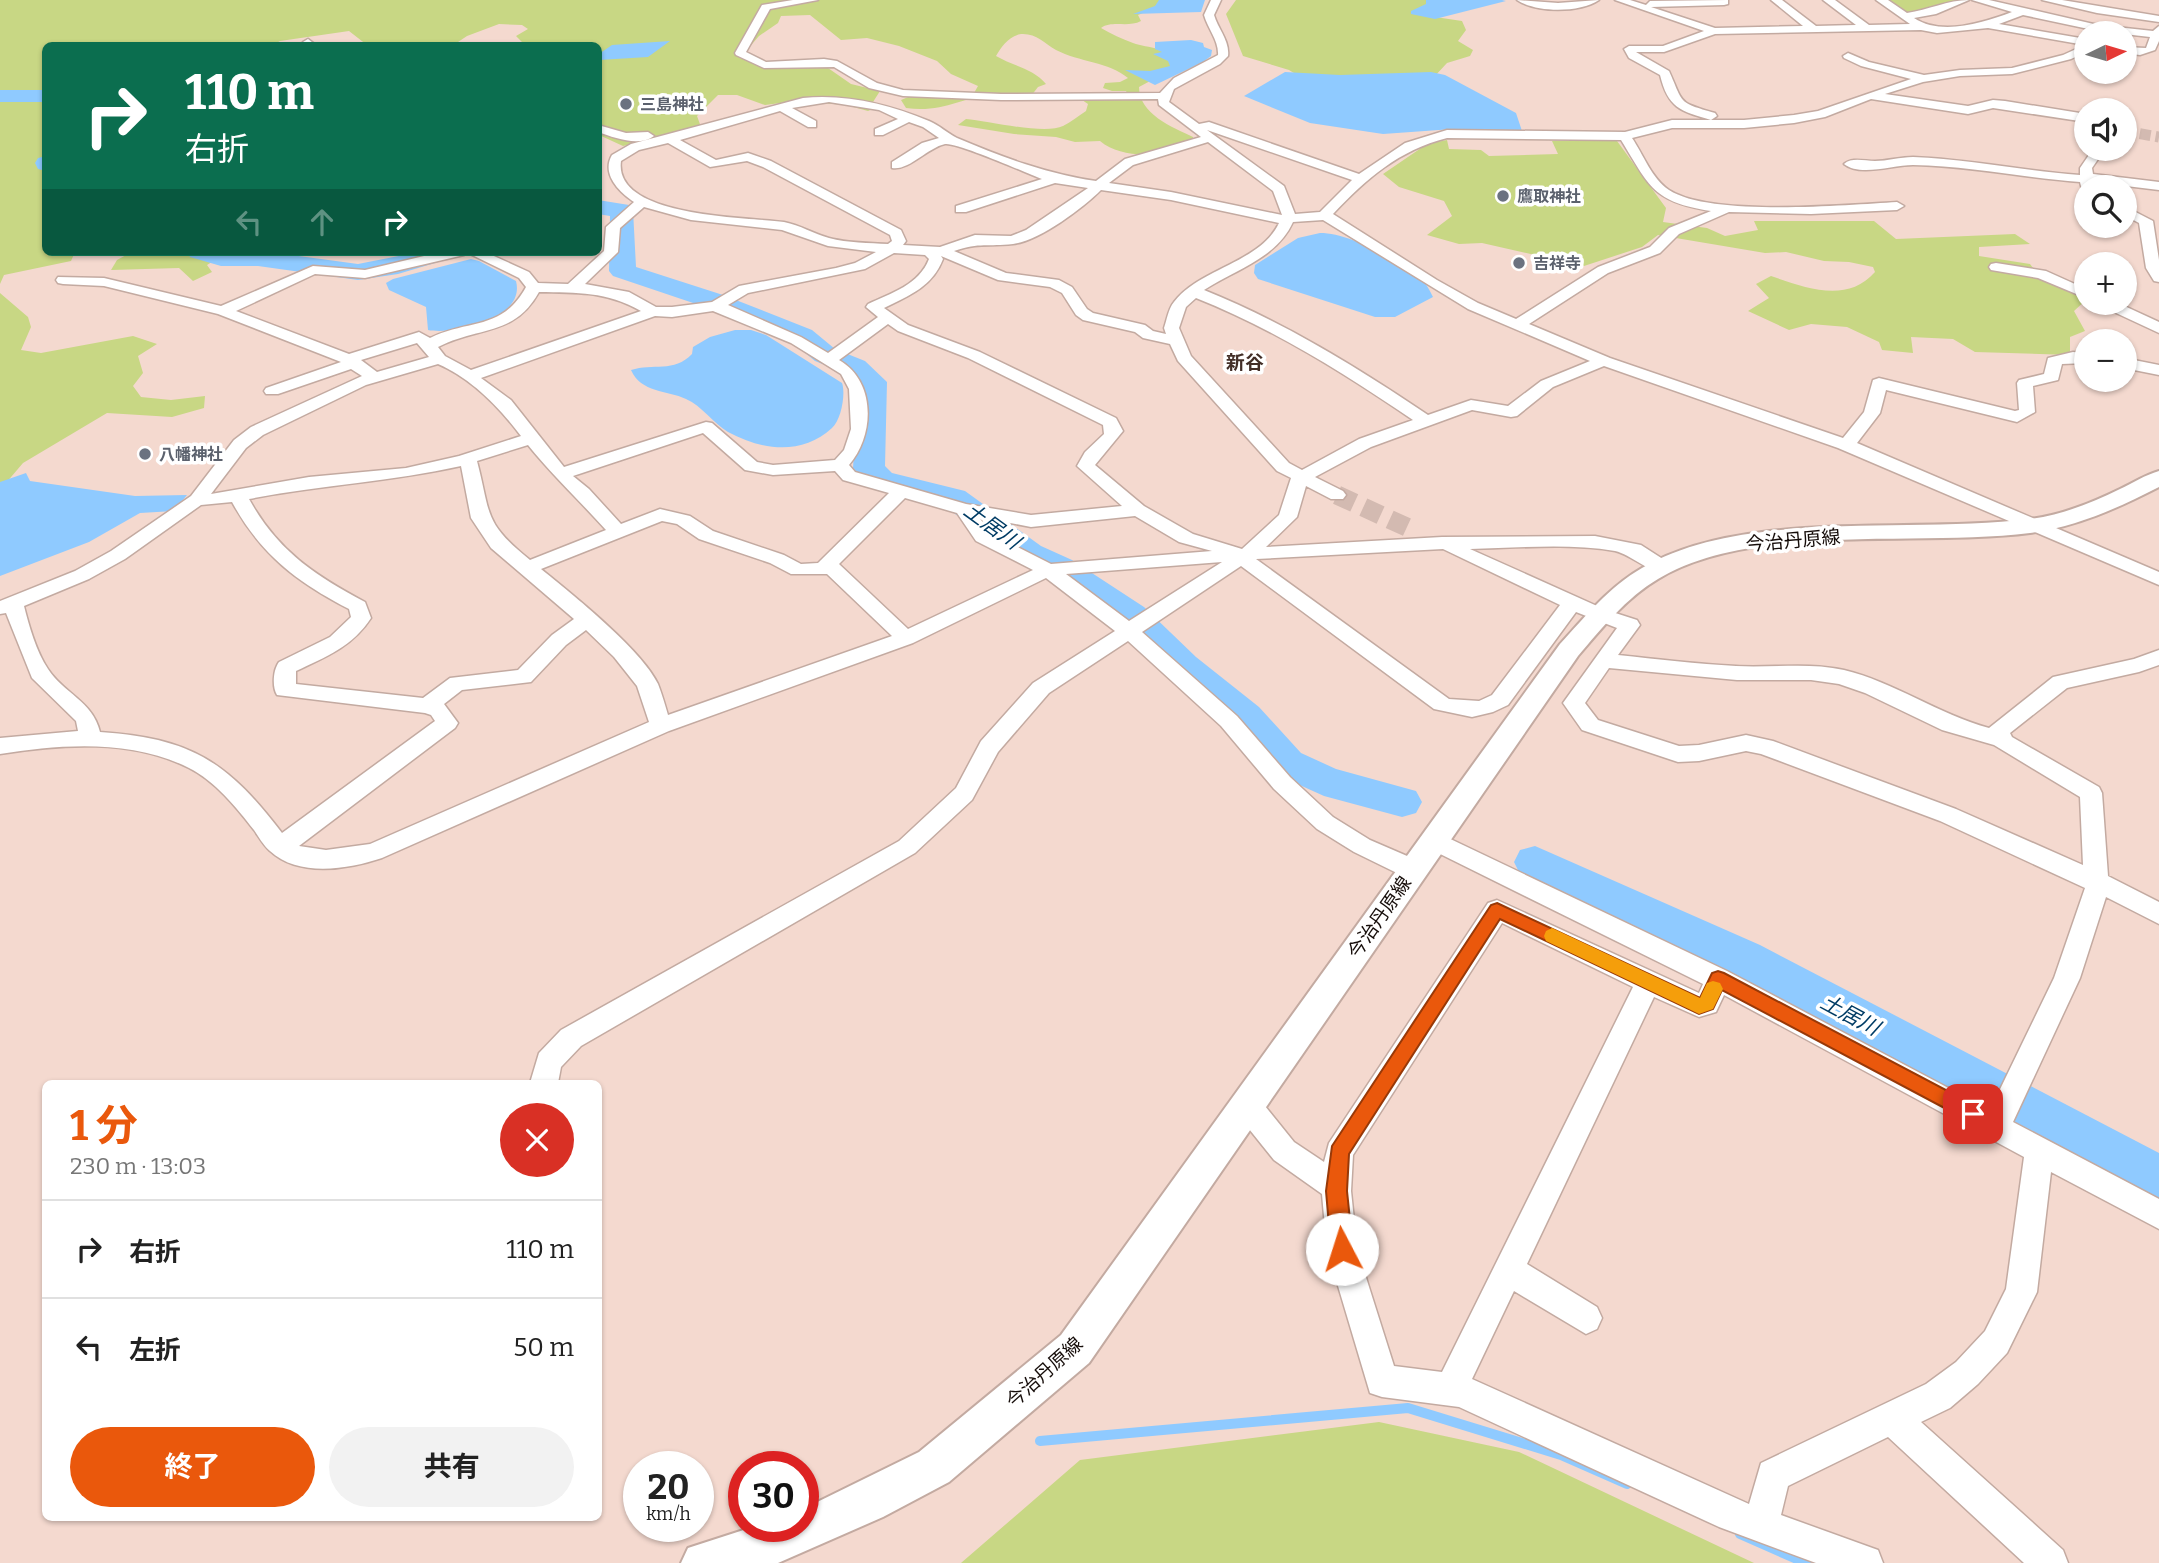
<!DOCTYPE html>
<html lang="ja">
<meta charset="utf-8">
<style>
:root{--surface:#fff;--page:#f2f2f2;--text:#222;--muted:#767676;--line:#e0e0e0;--accent:#ea580c}
body{margin:0;font-family:Bitter,"Noto Sans JP",serif;background:var(--page);color:var(--text);height:100vh;display:flex;flex-direction:column;font-size:26px;white-space:nowrap}
*{box-sizing:border-box;margin:0}
p{font-size:23px;color:var(--muted)}
.icon{flex:none;width:38px;height:38px;fill:none;stroke:currentColor;stroke-width:2;stroke-linecap:round;stroke-linejoin:round}
.map{position:relative;flex:1;overflow:hidden}
.side{position:absolute;left:42px;top:1080px;width:560px;height:441px;display:flex;flex-direction:column;background:var(--surface);border-radius:10px;box-shadow:0 2px 5px #0004}
.side>*{flex:none}
.banner{position:absolute;left:42px;top:42px;width:560px;height:214px;border-radius:10px;box-shadow:0 2px 5px #0004;background:#0b6e4f;color:#fff;overflow:hidden}
.needle{width:46px;rotate:85deg}
.buttons{position:absolute;left:2074px;top:21px;display:grid;gap:14px}
.buttons a{display:grid;place-items:center;width:63px;height:63px;border-radius:50%;background:var(--surface);box-shadow:0 2px 5px #0004;font-size:35px}
.speed{position:absolute;left:623px;top:1451px;display:flex;gap:14px;font-size:35px;font-weight:700;text-align:center}
.speed>*{display:grid;place-content:center;width:91px;height:91px;border-radius:50%;background:var(--surface);box-shadow:0 2px 5px #0004;line-height:1}
.speed small{font-size:18px;font-weight:400}
.speed .limit{border:10px solid #d22;background:#fff;color:#111}
.pin{position:absolute;display:grid;place-items:center;width:60px;height:60px;color:#fff;margin:-30px;border-radius:14px;box-shadow:0 4px 10px #0006}
.me{position:absolute;width:77px;margin:-38px;rotate:355deg;stroke-linejoin:round;filter:drop-shadow(0 0 5px #0008)}
.turn{display:flex;align-items:center;gap:24px;height:147px;padding:0 28px;font-size:32px}
.turn .icon{width:91px;height:91px;stroke-width:2.5}
.turn b{display:block;font-size:49px;line-height:60px}
.lanes{display:flex;align-items:center;height:66px;padding:0 28px;background:#0003;justify-content:center;gap:35px;direction:ltr}
.lanes .off{opacity:.35}
.round{display:grid;place-items:center;flex:none;width:74px;height:74px;border-radius:37px;background:var(--page)}
.head{display:flex;align-items:center;justify-content:space-between;height:119px;padding:0 28px}
h1{font-size:42px;font-weight:700;line-height:52px;color:var(--accent)}
.button{display:flex;gap:14px;margin-top:auto;padding:14px 28px}
.button a{flex:1;height:80px;border-radius:42px;background:var(--accent);color:#fff;font-size:28px;font-weight:700;line-height:80px;text-align:center}
.button a+a{background:var(--page);color:var(--text)}
ul{padding:0;list-style:none}
li{display:flex;align-items:center;gap:21px;height:98px;padding:0 28px;border-top:2px solid var(--line)}
li div{flex:1}
li b{display:block;font-size:26px}
li em{font-style:normal}
.map>svg:first-child{display:block}
.green{fill:#c8d784}
.water{fill:#8fcaff}
.lines{fill:none;stroke-linecap:round;stroke-linejoin:round}
.stream{stroke:#8fcaff;stroke-width:10}
.river{fill:#8fcaff;fill-rule:evenodd}
.minor-tunnel-far1{stroke:#d3bab1;stroke-width:11;stroke-dasharray:11 5;stroke-linecap:butt}
.minor-tunnel{stroke:#d3bab1;stroke-width:19;stroke-dasharray:19 10;stroke-linecap:butt}
.minor-casing{stroke:#c3aaa1;stroke-width:3}
.major-casing{stroke:#c3aaa1;stroke-width:4}
.minor{fill:#fff;fill-rule:evenodd}
.major{fill:#fff;fill-rule:evenodd}
.route{fill:#ea580c;stroke:#983908;stroke-width:2}
.slow{fill:#f59e0b}
.worship-dot{fill:#6b7280;stroke:#fff;stroke-width:2.5}
.labels{text-anchor:middle;stroke-width:7;stroke-linejoin:round;paint-order:stroke}
.far-worship-label{font-size:16px;font-weight:bold;fill:#5b616d;stroke:#fff;text-anchor:start}
.far-quarter-label{font-size:19px;font-weight:bold;fill:#422e27;stroke:#fff}
.street-label{font-size:19px;fill:#160d0a;stroke:#fff}
.water-label{font-size:21px;font-style:italic;fill:#003c65;stroke:#fff}
</style>
<div class="map">
<svg width="2159" height="1563" viewBox="0 0 2159 1563">
<rect width="100%" height="100%" fill="#f4d9cf"/>
<!-- green -->
<path class="green" d="M0 0H1166L1158 7 1138 15 1141 21C1128 28 1112 20 1101 28 1111 34 1122 39 1133 43 1148 49 1171 45 1176 67L1139 87C1139 114 1172 127 1193 137V146C1165 155 1124 161 1100 141L1075 142 1056 137 1014 134 958 125 966 119C988 121 1045 135 1063 126 1071 122 1078 116 1086 111L1088 104 1082 100 1130 98 1126 91H1112L1103 88 1105 83 1120 82 1128 78C1109 62 1079 62 1056 50 1044 43 1036 33 1021 34 1009 36 1001 47 996 56 1013 66 1034 69 1046 84L1038 87 1031 96C1019 95 1005 93 993 94 961 98 942 113 906 108L901 100 913 95 948 99 974 93 978 86 951 74 937 61 899 46 867 38 841 40 810 15 781 16 778 23 759 36 740 58 771 69 810 65 828 68 851 84 880 91 873 102 875 108 868 111 846 105 796 101 765 105 737 95H718L697 116 701 127 623 146 599 135 598 46 525 45 516 36 528 29 522 25 499 24 467 36 452 46 367 45 349 31 280 41 273 45 46 46V252H75L71 261 4 275 0 284Z
M1236 0H1437L1422 15 1462 21 1466 30 1458 41 1473 50 1470 56 1447 63 1434 77 1302 78 1289 70 1243 56 1226 14Z
M1885 0H1958L1907 15Z
M1447 140 1449 149 1481 150 1489 156 1558 154 1552 141H1617L1666 208 1663 222 1707 228 1725 236 1758 230 1754 221H1874L1896 239 2015 234 2030 244 1979 247V256L2030 264 2040 277 2086 300 2074 311 2085 331 2070 337V355L1975 352 1953 339 1911 337 1913 353 1882 350 1879 342 1847 327 1811 324 1789 330 1748 311 1769 298 1756 284 1771 276C1806 288 1847 304 1875 272L1873 267 1849 262 1824 261 1786 252 1765 253 1658 235 1642 247 1584 266 1482 243 1459 244 1427 235 1452 216 1444 201 1399 187 1383 174 1427 144Z
M124 252H228L207 265 212 272 193 281 179 268 111 270 117 260 128 254Z
M0 293 28 317 31 327 21 350 41 353 133 336 157 344 138 356 143 373 133 386 141 397 171 400 205 396 204 408 172 417 107 413 23 463 0 490Z
M1379 1422 1519 1452 1754 1563H961L1080 1460Z"/>
<!-- water -->
<path class="water" d="M1159 0H1205L1201 12 1133 14 1155 6Z
M1426 0H1502L1506 1 1435 19 1411 14V11L1426 4Z
M1191 40 1203 43 1204 47 1212 50 1211 56 1203 62 1155 85 1125 70 1150 71 1170 66 1168 61 1153 54 1162 52 1155 49V42Z
M670 41 648 57 599 60V54L612 45Z
M1285 72 1340 75 1431 72 1445 75 1516 113 1522 131 1453 129 1383 134 1310 123 1244 96Z
M1320 233C1351 233 1396 260 1421 279 1426 283 1430 291 1433 297L1395 317H1375L1258 279 1254 273 1255 265 1298 238Z
M471 259 479 261 516 281C526 319 455 335 428 330L426 307 389 290 386 283 393 279Z
M735 330H751L766 335 842 383C846 394 841 420 832 428 802 456 761 450 728 432 713 423 702 406 686 399 667 390 641 393 631 370 653 363 674 373 692 354L693 347 710 337Z
M26 473 30 481 135 496 187 495 174 511 140 513 89 542 0 576V482Z"/>
<g class="lines">
<!-- stream -->
<path class="stream" d="M1040 1441 1408 1408 1561 1455 1627 1484
M1740 1534 1806 1563"/>
<!-- river -->
<path class="river" d="M0 90H46V102H0Z
M46 156V171L38 169 35 163 38 158Z
M598 200 629 205 633 210 636 267 723 295 812 330 835 349 865 361 887 382 885 466 892 473 965 491 1041 546 1072 560 1144 607 1196 657 1259 707 1301 753 1336 769 1416 791 1422 802 1416 813 1402 817 1324 796 1273 773 1231 725 1170 675 1118 623 1048 574 1017 560 943 505 870 487 853 468 858 386 845 373 815 361 792 342 705 307 613 276 609 271 610 216 598 214Z
M187 252H269L358 264 419 252H458L455 257 398 274 358 280 258 266H221L190 257Z
M1535 846 1760 945 2159 1153V1204L2141 1197 1728 971 1520 874 1514 862 1520 850Z"/>
<!-- minor-tunnel-far1 -->
<path class="minor-tunnel-far1" d="M2124 131 2159 137"/>
<!-- minor-tunnel -->
<path class="minor-tunnel" d="M1337 495 1413 530"/>
<defs>
<path id="minor" d="M793 0H818L770 9 746 52 766 62 824 59 837 61 877 83 903 90 1001 94 1160 93 1174 78 1218 55C1219 41 1208 29 1204 15L1211 0H1221L1214 15C1218 29 1230 41 1228 56L1220 64 1174 89 1169 102 1199 124 1209 122 1359 174 1405 143 1447 130 1625 132 1672 120H1744L1794 115 1818 111 1911 79 1861 66 1844 58 1843 56 1848 53 1869 62 1924 75 1960 70 2012 68 2063 55 2085 45 1988 28 1937 33 1921 30 1715 34 1664 52H1636L1669 71C1684 104 1677 102 1715 113L1717 116 1711 120C1680 111 1668 108 1660 75L1629 58 1624 49 1629 46H1663L1704 31 1615 0H1630L1646 5 1650 1 1728 0V4L1724 5 1651 7 1715 28 1803 26 1771 0H1782L1816 26 1856 25 1823 0H1835L1869 25 1910 24 1876 0H1888L1907 13C1928 10 1948 0 1969 0L1936 14 1914 18C1941 36 1983 23 2012 12L1972 0H1989L2098 25 2153 31 2159 26V41L2155 50 2140 55 2124 53V47L2146 48 2150 37 2098 31 2023 15 1999 24 2086 39V52L2071 59 2012 74 1960 76 1923 82 1885 94 1968 106 1993 100 2005 101 2086 114V122L1993 108 1968 114 1871 99 1825 117 1794 123 1744 128H1672L1632 138C1643 154 1652 179 1669 190 1710 217 1846 205 1897 202L1904 206 1897 210 1811 214 1729 212 1679 234 1660 253 1608 273 1529 324 1610 358 1843 438 1864 412 1873 380 1879 378 2015 411 2019 410 2017 383 2019 380 2044 374 2048 358 2073 352 2086 353V363L2062 364 2058 380 2033 386 2035 412 2017 422 1886 390 1880 413 1857 443 2159 572V585L1838 448 1604 366 1553 387 1517 416 1511 417 1472 410 1371 447 1315 477 1343 491 1346 495 1343 499H1331L1306 486 1297 517 1266 547 1442 537 1595 536 1641 545 1669 563 1672 567 1669 571C1651 576 1633 555 1615 551 1568 543 1518 548 1470 549L1606 610 1637 620 1640 625 1618 655C1657 659 1697 664 1736 666 1772 668 1809 662 1844 670 1894 682 1938 714 1989 728L2053 677 2134 659 2159 650V665L2139 672 2067 688 2010 733 2012 737 2099 787 2102 793 2108 876 2159 902V924L2106 897 2080 978 2013 1122 2159 1199V1229L2051 1172 2037 1292 2007 1353 1978 1384 1950 1408 1921 1422 2063 1550 2068 1563H2024L1888 1437 1788 1486 1781 1515 1878 1550 1883 1563H1816L1719 1527 1459 1407 1382 1397 1370 1393 1327 1249 1322 1194 1274 1160 1237 1114 1233 1105 1237 1096 1247 1092 1257 1096 1294 1142 1324 1162 1329 1143 1488 903 1497 900 1699 993 1703 984 1426 847 1422 841 1426 835 1434 832 1442 835 1727 971 1990 1110 2054 978 2085 888 1940 821 1761 754 1746 751 1699 761 1678 762 1582 730 1563 703 1617 628 1576 612 1508 705 1493 712 1472 717 1434 709 1241 566 1142 632 1237 716 1290 777 1333 817 1370 840 1421 862 1424 869 1421 876 1412 878 1403 876 1354 852 1317 829 1274 789 1221 726 1128 641 1049 693 998 752 972 800 915 853 581 1046 561 1067 558 1083H530L539 1053 561 1030 899 841 956 788 981 741 1033 683 1115 631 1046 578 913 643 669 731 382 858C349 869 299 878 270 851 263 845 259 837 254 830 236 807 215 781 189 768 132 739 61 744 0 754V738L78 731 76 721 32 678 6 613 0 614V601L75 571 111 551 191 496 234 440 251 427 362 376 351 369 278 394H266L264 391 266 388 341 362 218 314 104 286 63 284 58 283 56 280 58 277 104 278 221 306 313 266 365 270 441 252H485L529 272 538 283 568 284 604 251 606 227 634 202C619 192 601 174 612 155L631 144 803 98C847 94 888 104 929 121 939 125 947 133 957 138 1002 157 1047 174 1096 181L1125 159 1201 137 1159 105 1158 99 1001 100 903 96 869 88 834 67 764 68 736 55 735 53 762 5ZM829 102 879 110 898 119 875 129V135H883L909 122 923 127 939 138 922 143 892 162V168C909 171 927 148 945 144 957 142 1026 173 1042 179L956 206V212H966L1055 183 1088 188 1026 230 1011 236 975 235 940 247 903 245 906 241 901 230 771 161 748 153 716 160 680 140 780 111 808 127H816V121L792 108ZM1207 130 1352 180 1320 212 1295 214 1284 186ZM1447 138 1621 140C1650 187 1653 202 1711 211L1669 228 1650 247 1598 267 1516 319 1478 303 1437 280 1333 214C1366 179 1399 150 1447 138ZM1208 142 1273 191 1282 215 1171 192 1109 183 1133 165ZM668 143 710 167 747 161 763 167 890 235 892 241 888 244C869 243 848 243 829 238 814 234 800 225 784 222 748 217 613 218 621 161L639 150ZM1101 190 1171 200 1279 223C1260 263 1200 268 1174 302 1168 309 1167 320 1164 328L1166 334 1153 331 1145 325 1093 313 1087 309 1072 287 1059 280 1006 273 954 251C981 242 987 247 1013 244 1039 241 1083 208 1101 190ZM644 207 691 220 782 230 828 246 876 252 855 263 836 268 739 286 712 302 672 307H656L629 292 585 284 618 252 620 228ZM1323 220 1468 309 1590 361 1541 381 1508 406 1471 400 1428 415C1357 367 1284 322 1204 290 1235 270 1277 258 1293 222ZM466 252 519 278 526 287C502 331 469 319 430 338L419 332 349 354 236 311 315 274 365 278 464 255ZM894 253 925 255 929 259C919 285 891 293 868 304L866 307 878 317 828 353 801 337 728 305 748 293 865 269ZM941 256 998 280 1050 287 1062 293 1076 315 1083 320 1135 332 1143 338 1170 344 1178 361 1277 471 1291 478 1279 515 1242 549 1193 534 1144 506 1095 465 1123 431 1116 418 980 352 908 325 884 308C909 296 933 286 943 259ZM539 292C578 293 606 291 641 311L471 370 445 356 438 347C478 326 514 337 539 292ZM1196 298C1274 329 1344 373 1413 420L1359 439 1302 470 1289 463 1191 356 1179 328 1186 307ZM713 311 791 343 841 374 849 389 851 429 844 450 835 460 773 465 757 462 712 423 706 422 564 467 511 400 481 378 655 316 672 317ZM888 324 898 331 968 358 1103 425 1104 434 1085 452 1077 466 1122 506 1031 515 966 504 855 472 849 465C875 435 876 381 839 360ZM417 343 429 357 377 372 361 360ZM438 364C471 378 500 408 521 436L459 456 406 468 309 477 211 494 246 448 263 435 366 385ZM703 433 745 470 773 475 835 471 843 480 889 493 818 563 801 564 784 555 713 531 690 516 660 509 621 524 589 489 573 476ZM528 445C552 475 580 501 606 530L530 560C483 522 491 515 477 461ZM461 466 471 518 491 548 574 619 552 635 518 670 450 678 423 698 296 684V671C326 657 353 646 371 618L365 602C314 575 277 550 249 499 319 485 391 482 461 466ZM905 498 957 513 976 541 1033 570 908 629 839 564ZM232 502C261 555 297 582 349 609L351 617 330 637 279 662C273 670 272 687 277 695L425 713 431 715 435 721 282 833C228 762 191 738 100 732 93 701 63 693 48 669 36 651 29 626 24 606L89 579 125 559 201 505ZM1135 516 1179 542 1212 551 1051 564 990 533 979 517 1031 527ZM662 521 677 524 699 539 770 563 791 574H827L892 636 668 715C665 705 662 694 658 684 642 650 572 594 541 569ZM1443 549 1560 605 1492 695 1479 701 1449 699 1256 559ZM1222 562 1129 621 1066 574ZM586 630 614 657 637 686 649 722 370 844 326 850 299 846 455 728 458 723 444 704 462 690 531 682 566 645ZM1609 668 1737 680H1811L1839 684 1865 693 1942 730 1994 745 2080 797 2083 865 1956 809 1773 741 1746 735 1699 745 1679 746 1598 720 1585 703ZM1502 923 1633 987 1442 1372 1394 1366 1357 1249 1351 1191 1353 1155ZM1724 995 2024 1157 2006 1289 1985 1331 1956 1362 1926 1384 1761 1463 1749 1504 1472 1379 1514 1291 1586 1334 1597 1329 1602 1318 1597 1307 1527 1264 1654 997 1699 1017 1716 1012Z
M1517 0 1558 3 1599 0C1580 13 1536 13 1517 0Z
M2042 0H2062L2159 16V22L2097 13Z
M308 39 317 46H305L303 42Z
M598 125 626 133 648 132 654 136C639 147 615 138 598 132Z
M2093 149H2105L2092 168 2093 174 2159 182V190L2093 182V187H2086V191L2082 190 2080 182C2024 178 1969 166 1913 165 1893 165 1860 177 1844 164 1852 157 1864 161 1875 161 1887 161 1900 157 1913 157 1969 159 2024 171 2080 175V168Z
M2124 206 2153 221 2159 260V282L2154 281 2146 268 2139 223 2124 215Z
M1996 263 2046 271 2086 289V298L2038 278 1991 270 1989 267 1991 264Z
M2099 303H2118L2159 322V333L2101 306Z
M2124 358 2159 365V375L2124 368Z"/>
<path id="major" d="M2159 471V487C2118 508 2076 527 2030 533 1921 547 1751 522 1658 579 1626 598 1602 628 1578 656L1089 1363 949 1482 883 1517 778 1563H681L688 1548 756 1526H803V1509L919 1452 1061 1335 1560 644C1585 617 1609 587 1642 568 1744 508 1913 534 2030 519 2062 515 2091 503 2120 489 2133 483 2145 475 2159 471Z"/>
</defs>
<!-- minor casing -->
<use href="#minor" class="minor-casing"/>
<!-- major casing -->
<use href="#major" class="major-casing"/>
<!-- minor -->
<use href="#minor" class="minor"/>
<!-- major -->
<use href="#major" class="major"/>
</g>
<!-- route -->
<path class="route" d="M1497 903 1700 998 1712 973 1718 971 1724 973 1980 1108 1983 1114 1980 1120 1973 1123 1967 1120 1722 990 1713 1009 1699 1014 1500 919 1349 1154 1347 1191 1353 1249 1349 1256 1342 1259 1334 1256 1331 1249 1326 1191 1332 1146 1491 905Z"/>
<!-- slow -->
<path class="slow" d="M1552 928 1700 998 1707 983 1713 981 1720 983 1723 989 1713 1009 1699 1014 1693 1011 1546 941 1544 936 1546 931Z"/>
<!-- markers -->
<g class="worship-dot">
<circle cx="626" cy="104" r="7"/>
<circle cx="1503" cy="196" r="7"/>
<circle cx="1519" cy="263" r="7"/>
<circle cx="145" cy="454" r="7"/>
</g>
<g class="labels">
<!-- far-worship labels -->
<g class="far-worship-label">
<text x="640" y="110">三島神社</text>
<text x="1517" y="202">鷹取神社</text>
<text x="1533" y="269">吉祥寺</text>
<text x="159" y="460">八幡神社</text>
</g>
<!-- far-quarter labels -->
<g class="far-quarter-label">
<text x="1245" y="369">新谷</text>
</g>
<!-- street labels -->
<g class="street-label">
<text transform="translate(1793 540) rotate(-5)" y="7">今治丹原線</text>
<text transform="translate(1379 917) rotate(-55)" y="7">今治丹原線</text>
<text transform="translate(1044 1372) rotate(-42)" y="7">今治丹原線</text>
</g>
<!-- water labels -->
<g class="water-label">
<text transform="translate(992 526) rotate(36)" y="7">土居川</text>
<text transform="translate(1850 1015) rotate(28)" y="7">土居川</text>
</g>
</g>
</svg>
<div class="buttons">
<a><svg class="needle" viewBox="-14 -14 28 28"><path d="M0-13l5 13h-10z" fill="#e53935"/><path d="M0 13l5-13h-10z" fill="#767676"/></svg></a>
<a><svg class="icon" aria-label="sound" viewBox="0 0 24 24"><path d="M4 9h4l5-4v14l-5-4H4zM17 9q2 3 0 6"/></svg></a>
<a><svg class="icon" aria-label="search" viewBox="0 0 24 24"><circle cx="10" cy="10" r="6"/><path d="M15 15l6 6"/></svg></a>
<a>+</a>
<a>−</a>
</div>
<div class="speed"><div>20<small>km/h</small></div><div class="limit">30</div></div>
<div class="pin" style="left:1973px;top:1114px;background:#d93025"><svg class="icon" aria-label="arrive" viewBox="0 0 24 24"><path d="M6 21V4h12l-3 4 3 4H6"/></svg></div>
<svg class="me" style="left:1342px;top:1249px" viewBox="-20 -20 40 40"><circle r="19" fill="#fff"/><path d="M0-13L10 11 0 6-10 11z" fill="#ea580c"/></svg>
<div class="banner">
<div class="turn"><svg class="icon" aria-label="right" viewBox="0 0 24 24"><path d="M7 20v-9h11M14 6l5 5-5 5"/></svg><div><b>110 m</b>右折</div></div>
<div class="lanes"><svg class="icon off" aria-label="left" viewBox="0 0 24 24"><path d="M17 20v-9H6M10 6l-5 5 5 5"/></svg><svg class="icon off" aria-label="ahead" viewBox="0 0 24 24"><path d="M12 20V5M6 11l6-6 6 6"/></svg><svg class="icon" aria-label="right" viewBox="0 0 24 24"><path d="M7 20v-9h11M14 6l5 5-5 5"/></svg></div>
</div>
<section class="side">
<div class="head"><div><h1>1 分</h1><p>230 m · 13:03</p></div><a class="round" style="background:#d93025;color:#fff"><svg class="icon" aria-label="close" viewBox="0 0 24 24"><path d="M6 6l12 12M18 6L6 18"/></svg></a></div>
<ul>
<li><svg class="icon" aria-label="right" viewBox="0 0 24 24"><path d="M7 20v-9h11M14 6l5 5-5 5"/></svg><div><b>右折</b></div><em>110 m</em></li>
<li><svg class="icon" aria-label="left" viewBox="0 0 24 24"><path d="M17 20v-9H6M10 6l-5 5 5 5"/></svg><div><b>左折</b></div><em>50 m</em></li>
</ul>
<div class="button"><a>終了</a><a>共有</a></div>
</section>
</div>
